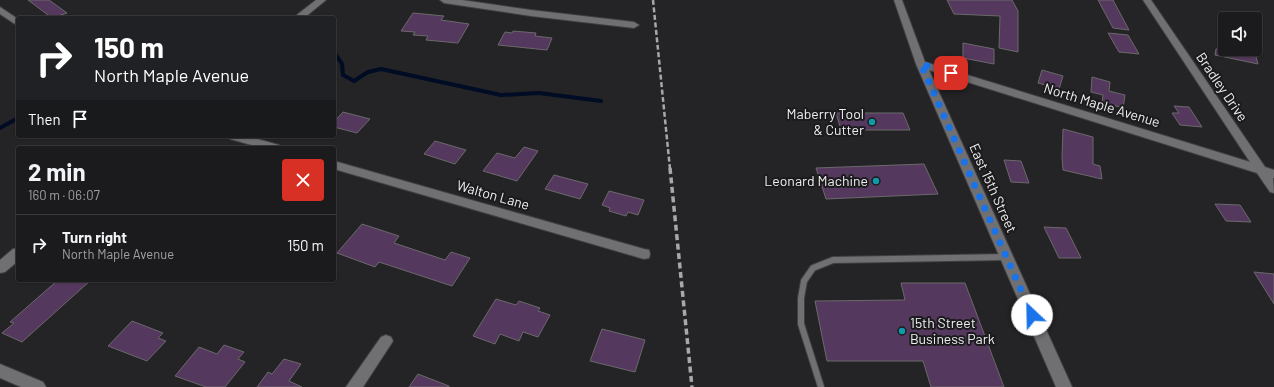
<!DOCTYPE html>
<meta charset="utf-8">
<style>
:root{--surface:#1b1b1d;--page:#242426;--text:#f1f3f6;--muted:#a0a1a4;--line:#39393b}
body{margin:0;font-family:Barlow,sans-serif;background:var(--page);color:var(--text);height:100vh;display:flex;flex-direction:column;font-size:15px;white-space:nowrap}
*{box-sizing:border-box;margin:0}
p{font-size:13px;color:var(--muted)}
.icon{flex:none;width:22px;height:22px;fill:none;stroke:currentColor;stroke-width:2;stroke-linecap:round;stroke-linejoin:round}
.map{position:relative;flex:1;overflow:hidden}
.drawer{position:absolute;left:16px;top:146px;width:320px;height:136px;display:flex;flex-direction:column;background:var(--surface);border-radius:4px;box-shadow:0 1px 3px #0004,0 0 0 1px var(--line)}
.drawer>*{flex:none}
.hud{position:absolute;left:16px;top:16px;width:320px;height:122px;border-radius:4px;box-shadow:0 1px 3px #0004,0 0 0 1px var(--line);background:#202124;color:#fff;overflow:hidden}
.controls{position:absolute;left:1218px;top:12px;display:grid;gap:8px}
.controls a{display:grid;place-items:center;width:44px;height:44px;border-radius:4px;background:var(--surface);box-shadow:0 1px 3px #0004,0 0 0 1px var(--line);font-size:20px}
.pin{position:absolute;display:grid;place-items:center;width:34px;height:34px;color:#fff;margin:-17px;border-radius:8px;box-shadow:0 2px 6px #0006}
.me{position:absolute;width:44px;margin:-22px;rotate:336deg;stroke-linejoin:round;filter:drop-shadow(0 0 3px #0008)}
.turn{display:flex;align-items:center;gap:14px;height:84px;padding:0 12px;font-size:18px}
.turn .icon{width:52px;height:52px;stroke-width:2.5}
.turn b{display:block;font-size:28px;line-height:34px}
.then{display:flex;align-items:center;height:38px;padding:0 12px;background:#0003;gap:8px;font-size:15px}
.round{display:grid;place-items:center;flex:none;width:42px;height:42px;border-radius:4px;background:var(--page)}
.summary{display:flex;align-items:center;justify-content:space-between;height:68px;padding:0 12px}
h1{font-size:24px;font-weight:700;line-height:30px}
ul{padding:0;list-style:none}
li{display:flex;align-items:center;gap:12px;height:60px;padding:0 12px;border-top:1px solid var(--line)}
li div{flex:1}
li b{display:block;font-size:15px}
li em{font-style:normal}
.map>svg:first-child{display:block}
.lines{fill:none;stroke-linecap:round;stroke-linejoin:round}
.stream{stroke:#000c23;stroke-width:4}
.building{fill:#55385e;stroke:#6b696b}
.lane-casing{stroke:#403f42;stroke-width:8}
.street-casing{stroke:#403f42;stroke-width:2}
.lane{stroke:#707073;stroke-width:6}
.street{fill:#707073;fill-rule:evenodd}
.rail-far1{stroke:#a8a8ab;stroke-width:2.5;stroke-dasharray:5 2.5;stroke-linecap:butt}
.rail{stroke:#a8a8ab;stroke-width:3.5;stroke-dasharray:6 3.5;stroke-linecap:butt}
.route{stroke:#1a73e8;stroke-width:7;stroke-dasharray:0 12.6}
.culture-dot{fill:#0f9aa8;stroke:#1b1b1d;stroke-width:1.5}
.labels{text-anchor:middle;stroke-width:4;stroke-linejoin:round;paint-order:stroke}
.street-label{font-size:14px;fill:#efeff1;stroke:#1b1b1d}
.poi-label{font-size:14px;fill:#efeff1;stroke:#1b1b1d;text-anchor:end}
</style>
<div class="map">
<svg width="1274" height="387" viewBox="0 0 1274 387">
<rect width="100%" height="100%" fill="#242427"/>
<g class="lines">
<!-- stream -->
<path class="stream" d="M334 52 342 64 343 75 354 81 368 72 381 69 501 95 539 93 601 101
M0 128 18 118"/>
</g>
<!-- building -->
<path class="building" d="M28 0H49L67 13 52 18Z
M947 0H1012L1018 11V52L999 48 1000 16 954 14Z
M1098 0H1113L1129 30 1113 28Z
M413 13 444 16 441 20 469 24 458 43 426 40 428 36 413 35 415 32 401 31Z
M513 31 536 33 535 36 552 38 547 50 498 45 505 32 512 33Z
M1108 33 1128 35 1139 54 1119 52Z
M963 43 994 49V64L963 58Z
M1216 49H1254L1258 64 1215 55Z
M1042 70 1063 76 1059 89 1038 83Z
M1092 77 1110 82 1109 91 1125 95 1123 108 1102 102 1103 95 1091 92Z
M1174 106 1189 107 1202 127 1180 125 1172 113H1179Z
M343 112 370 119 357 133 334 127V122Z
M836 113H903L910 130H841Z
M1063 129 1093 137V164L1100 166 1102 179 1063 170 1062 157Z
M435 141 466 150 455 164 424 154Z
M524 147 538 151 517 181 483 171 497 153 515 158Z
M1004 160 1021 161 1029 183 1011 182Z
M924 164 938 194 826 199 816 168Z
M554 175 588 184 580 199 545 189Z
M609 191 644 200 638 215 628 212 626 216 609 211 610 208 602 205Z
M1215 204 1240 205 1251 222 1226 221Z
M362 224 399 236 394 243 445 260 451 252 470 258 452 286 379 262 375 267 337 253Z
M1044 227 1066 228 1081 258H1059Z
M1254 272 1274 274V304Z
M58 280H91L22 342 2 333 14 323 10 322Z
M901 283H965L1004 387H931L923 361H827L815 301 905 300Z
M496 299 516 305 519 301 540 308 538 311 550 315 538 337 523 332 519 341 500 334 495 344 473 336Z
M132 321 163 333 158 338 166 341 147 361 108 346Z
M602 329 645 340 635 372 590 361Z
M224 345 244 352 238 359 245 362 225 387H206L175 376 199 347 217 354Z
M284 359 301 364 289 381 302 387H257L268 372 272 374Z
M418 374 449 386V387H409Z"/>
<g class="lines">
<defs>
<path id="lane" d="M821 387 801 324V298L804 281 813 268 833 260 1006 257"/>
<path id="street" d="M316 0H326L304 18H293Z
M440 0H462L531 10 634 22 639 25 634 28 531 16 444 3Z
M894 0H902L925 62 1250 162 1143 0H1151L1265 167 1274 170V178H1273L1274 193 1270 192 1257 173 929 70 1072 387H1056L916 64Z
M0 7 18 19V26L0 14Z
M228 136H247L279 145 281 148H262L230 139Z
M334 161 644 249 649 250 650 254 649 258 644 259 334 169Z
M18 248V261L5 272 0 273V260L13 249Z
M386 335 391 337 393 341 363 387H346L381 337Z
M0 364 43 382 46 387H21L0 378Z"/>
</defs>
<!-- lane casing -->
<use href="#lane" class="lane-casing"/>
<!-- street casing -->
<use href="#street" class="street-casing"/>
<!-- lane -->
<use href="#lane" class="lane"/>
<!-- street -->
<use href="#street" class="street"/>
<!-- rail-far1 -->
<path class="rail-far1" d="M653 0 670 169"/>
<!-- rail -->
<path class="rail" d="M670 168 692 387"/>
</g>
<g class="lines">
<!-- route -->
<path class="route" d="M951 73 921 64 1032 315"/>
</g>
<!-- markers -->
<g class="culture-dot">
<circle cx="872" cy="122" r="4"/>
<circle cx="876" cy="181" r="4"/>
<circle cx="902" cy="331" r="4"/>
</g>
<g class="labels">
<!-- street labels -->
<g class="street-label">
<text transform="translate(1222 87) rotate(56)" y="5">Bradley Drive</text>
<text transform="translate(1102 105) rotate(17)" y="5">North Maple Avenue</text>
<text transform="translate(993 188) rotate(66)" y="5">East 15th Street</text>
<text transform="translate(493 195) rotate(16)" y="5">Walton Lane</text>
</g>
<!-- poi labels -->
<g class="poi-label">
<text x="864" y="119">Maberry Tool<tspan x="864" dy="16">&amp; Cutter</tspan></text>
<text x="868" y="186">Leonard Machine</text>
<text x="910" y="328" text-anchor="start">15th Street<tspan x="910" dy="16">Business Park</tspan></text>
</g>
</g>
</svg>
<div class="controls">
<a><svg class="icon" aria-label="sound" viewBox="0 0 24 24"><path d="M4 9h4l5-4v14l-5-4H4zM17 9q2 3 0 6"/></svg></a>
</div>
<div class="pin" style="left:951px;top:73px;background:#d93025"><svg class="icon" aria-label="arrive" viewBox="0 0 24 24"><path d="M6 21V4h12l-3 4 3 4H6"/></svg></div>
<svg class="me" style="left:1032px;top:315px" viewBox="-20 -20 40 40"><circle r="19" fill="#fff"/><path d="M0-13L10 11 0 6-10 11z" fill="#1a73e8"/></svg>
<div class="hud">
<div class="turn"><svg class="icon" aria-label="right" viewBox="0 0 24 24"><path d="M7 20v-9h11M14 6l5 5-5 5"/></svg><div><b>150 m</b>North Maple Avenue</div></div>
<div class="then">Then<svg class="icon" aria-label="arrive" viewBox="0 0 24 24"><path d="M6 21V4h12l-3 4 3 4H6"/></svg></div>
</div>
<section class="drawer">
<div class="summary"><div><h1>2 min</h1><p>160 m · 06:07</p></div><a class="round" style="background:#d93025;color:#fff"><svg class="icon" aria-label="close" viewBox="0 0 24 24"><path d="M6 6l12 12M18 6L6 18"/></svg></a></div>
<ul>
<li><svg class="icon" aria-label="right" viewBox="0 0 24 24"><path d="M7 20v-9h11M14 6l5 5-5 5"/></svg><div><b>Turn right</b><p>North Maple Avenue</p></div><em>150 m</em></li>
</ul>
</section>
</div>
